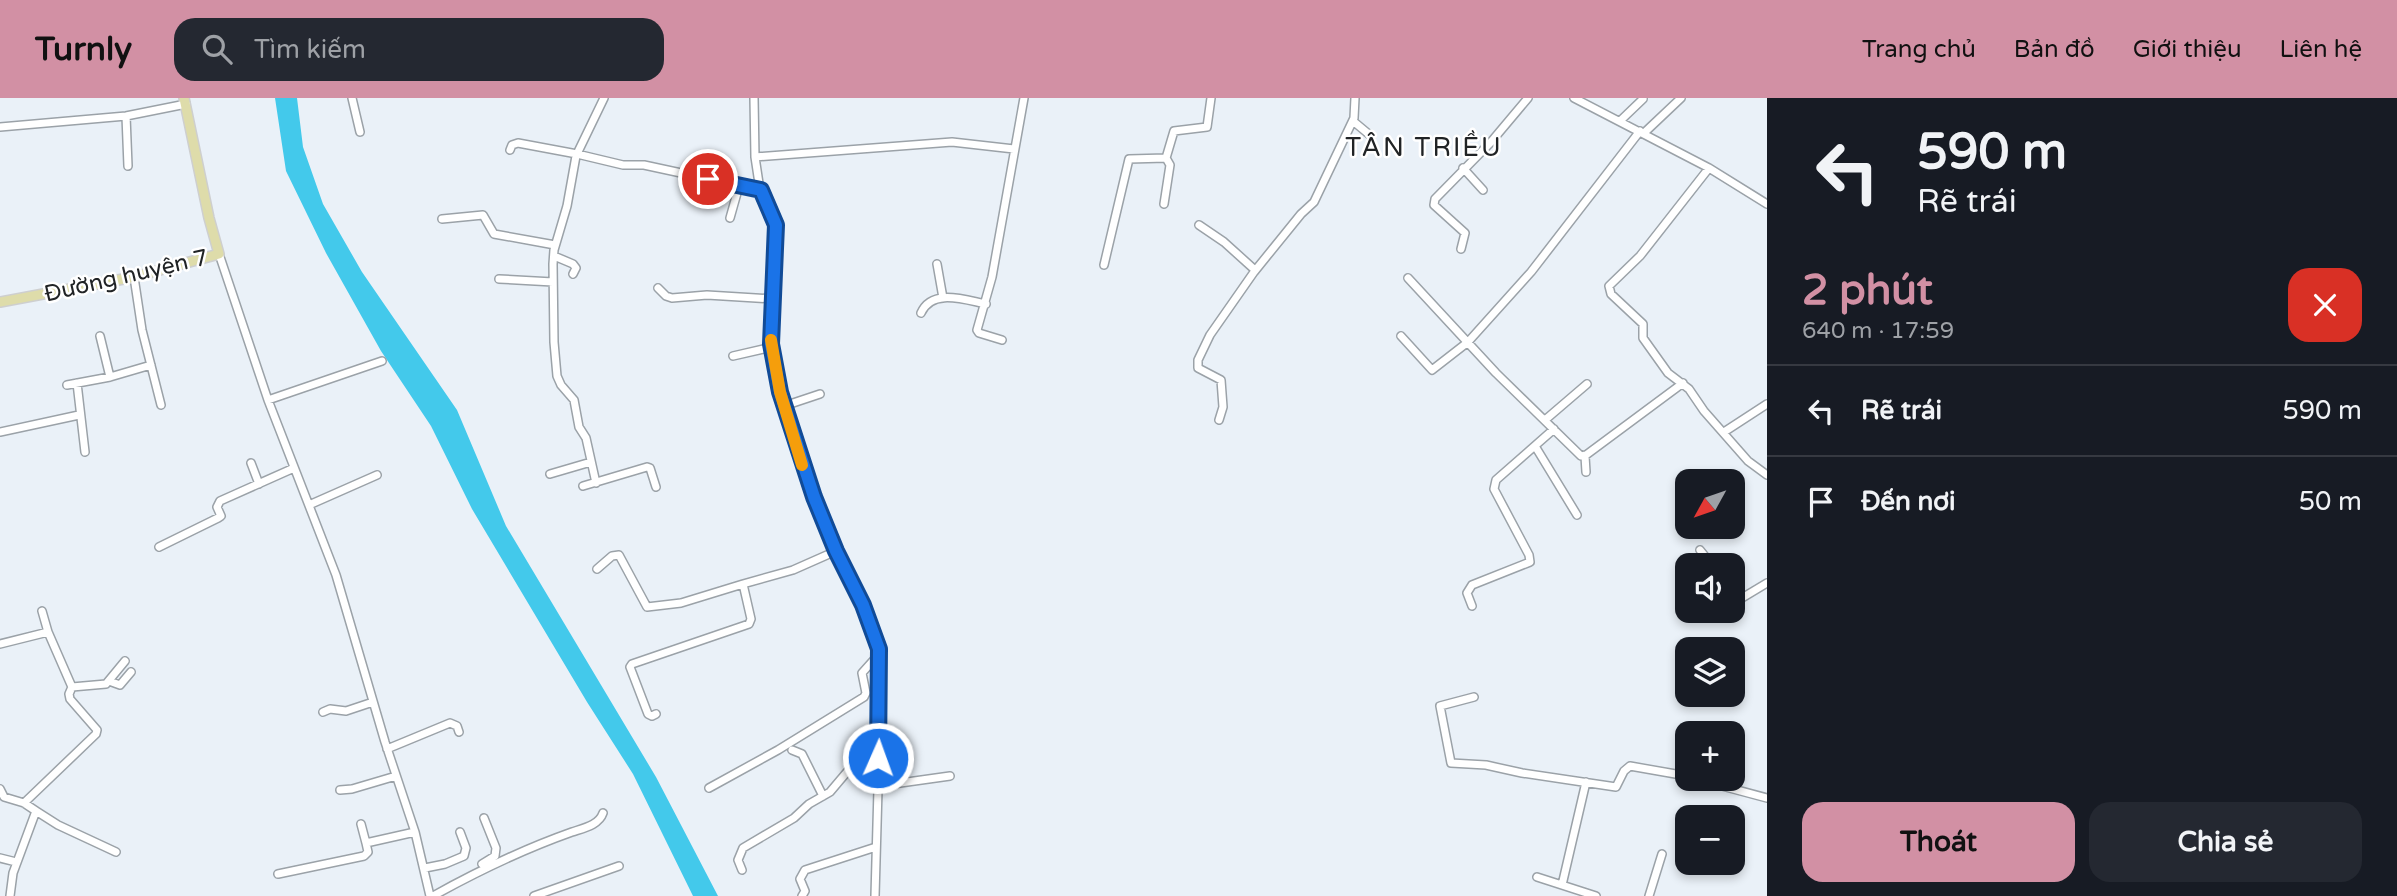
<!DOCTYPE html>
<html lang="vi">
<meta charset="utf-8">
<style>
:root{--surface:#171b24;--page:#242831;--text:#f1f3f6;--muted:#9ea1a6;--line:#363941;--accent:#d290a4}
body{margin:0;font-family:"Varela Round",sans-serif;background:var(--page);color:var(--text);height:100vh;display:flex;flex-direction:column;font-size:26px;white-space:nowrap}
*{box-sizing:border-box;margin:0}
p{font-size:23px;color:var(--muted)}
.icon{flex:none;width:38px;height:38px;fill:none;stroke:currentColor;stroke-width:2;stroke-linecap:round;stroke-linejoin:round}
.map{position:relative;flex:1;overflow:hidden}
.side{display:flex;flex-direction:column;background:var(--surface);width:630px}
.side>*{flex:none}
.hud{background:#171b24;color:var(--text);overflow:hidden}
.needle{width:46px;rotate:230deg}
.fabs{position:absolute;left:1675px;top:371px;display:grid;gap:14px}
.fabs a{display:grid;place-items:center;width:70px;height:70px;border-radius:14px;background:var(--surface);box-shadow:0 4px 10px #0003;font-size:35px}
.pin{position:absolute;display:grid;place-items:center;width:60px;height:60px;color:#fff;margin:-30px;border:4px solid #fff;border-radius:50%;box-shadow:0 2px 7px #0007}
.me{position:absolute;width:77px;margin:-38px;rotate:2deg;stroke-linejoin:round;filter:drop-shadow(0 0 5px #0008)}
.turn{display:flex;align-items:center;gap:24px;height:147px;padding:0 35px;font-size:32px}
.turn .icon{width:91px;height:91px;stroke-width:2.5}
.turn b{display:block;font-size:49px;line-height:60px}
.round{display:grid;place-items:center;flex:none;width:74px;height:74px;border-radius:21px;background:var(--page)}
.summary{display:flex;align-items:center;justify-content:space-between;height:119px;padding:0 35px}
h1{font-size:42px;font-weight:800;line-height:52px;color:var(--accent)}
.action{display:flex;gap:14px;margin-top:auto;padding:14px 35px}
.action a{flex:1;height:80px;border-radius:21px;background:var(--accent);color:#111;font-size:28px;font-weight:800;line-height:80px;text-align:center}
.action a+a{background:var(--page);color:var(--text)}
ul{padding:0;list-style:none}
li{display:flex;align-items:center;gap:21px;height:91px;padding:0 35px;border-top:2px solid var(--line)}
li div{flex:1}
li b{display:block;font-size:26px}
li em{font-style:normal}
header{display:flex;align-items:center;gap:42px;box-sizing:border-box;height:98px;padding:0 35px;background:var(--accent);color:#111}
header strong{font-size:33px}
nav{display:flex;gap:38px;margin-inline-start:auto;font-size:24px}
.search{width:490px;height:63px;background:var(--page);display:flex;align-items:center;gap:18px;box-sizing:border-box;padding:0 24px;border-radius:21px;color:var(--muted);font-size:26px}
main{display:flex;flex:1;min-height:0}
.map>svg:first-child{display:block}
.water{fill:#43c9eb}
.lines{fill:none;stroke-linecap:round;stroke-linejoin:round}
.minor-casing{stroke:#9ba2a8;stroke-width:10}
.major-casing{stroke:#cecfcf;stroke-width:12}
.minor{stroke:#fff;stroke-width:7}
.major{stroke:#dedcaa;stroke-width:9}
.route-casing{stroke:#114b97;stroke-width:18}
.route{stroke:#1a73e8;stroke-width:12}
.slow{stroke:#f59e0b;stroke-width:12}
.labels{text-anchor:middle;stroke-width:5;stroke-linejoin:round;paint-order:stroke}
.street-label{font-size:23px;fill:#202325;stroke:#fff}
.quarter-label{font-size:26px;letter-spacing:2px;fill:#202325;stroke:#fff}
</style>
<header>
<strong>Turnly</strong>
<div class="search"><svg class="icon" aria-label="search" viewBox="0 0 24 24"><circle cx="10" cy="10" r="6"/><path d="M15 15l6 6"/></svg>Tìm kiếm</div>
<nav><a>Trang chủ</a><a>Bản đồ</a><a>Giới thiệu</a><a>Liên hệ</a></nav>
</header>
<main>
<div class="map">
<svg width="1767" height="798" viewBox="0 0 1767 798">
<rect width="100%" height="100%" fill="#eaf1f8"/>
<!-- water -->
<path class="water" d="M275 0H297L303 49 323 106 362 174 457 312 506 428 656 679 718 798H693L633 676 587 604 472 411 431 328 381 253 326 155 286 73Z"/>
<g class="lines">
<defs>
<path id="minor" d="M352 0 360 34
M754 0 755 59 760 92 776 127 771 246 776 279 796 350 814 399 836 453 863 507 879 551 880 620 875 798
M1574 0 1709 70 1767 106
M126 18 128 68
M1353 23 1371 38
M1620 23 1643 1
M0 29 126 18 186 6
M1644 35 1681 0
M510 52 512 47 518 45 577 56 623 67H644L760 92
M755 59 952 44 1014 51
M1463 70 1483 92
M1709 70 1640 158 1609 188 1611 196 1643 226V240L1668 275 1689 291 1704 313 1748 363 1767 377
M1164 106 1170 67 1166 60
M730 120 739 88
M442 121 483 117 494 136 555 147
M1199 127 1224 144 1255 172
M1461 151 1465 135 1434 107 1435 101 1491 44 1528 0
M219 156 268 302 336 477 385 644 415 734 430 798
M554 158 573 166 576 170 573 176
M937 166 943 200
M1104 167 1129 61 1166 60 1174 33 1207 29 1211 0
M134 179 142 232 161 307
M1408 180 1496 275 1581 358 1586 357 1683 285
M499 181 553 184
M658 190 666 198 672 200 707 197 774 201
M921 215C932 190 965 202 986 206
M100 238 110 279
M1401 238 1432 272 1468 244 1531 174 1640 33
M1002 242 979 235 977 232 992 179 1024 0
M733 258 772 249
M77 285 85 354
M67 287 110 279 151 267
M268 302 382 263
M784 308 820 296
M1219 322 1223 309 1221 282 1198 270V262L1210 237 1254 174 1301 116 1314 104 1354 20 1355 0
M1545 322 1587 286
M0 334 79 317
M1724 334 1767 306
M1535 348 1577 417
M1585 358 1586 374
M251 365 259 386
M550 376 591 364
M596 385 586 340 579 329 574 302 561 287 557 278 554 244 553 166 554 152 567 108 576 58 604 0
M583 388 647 369 650 370 656 389
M309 407 377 377
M159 449 218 420 221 418 217 409 220 403 294 370
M1700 452 1712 467
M597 471 612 458 619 457 647 509 681 505 743 486
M1732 493 1742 500 1767 485
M1472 508 1467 495 1472 487 1530 464 1529 457 1494 391 1496 382 1554 331
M0 546 48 534
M109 583 120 587 131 574
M72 589 106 586 125 563
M1474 599 1440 608 1451 665 1486 667 1522 675 1616 689 1624 673 1630 668 1687 678
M323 614 330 611 346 613 373 604
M656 616 652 618 648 616 630 569 632 566 749 526 751 521 743 486 793 472 836 453
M387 651 450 625 457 628 459 634
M792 652 802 656 823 698
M1696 681 1767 700
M877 685 886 687 950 678
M709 690 778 652 864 599 866 595 862 575 879 556
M0 691 4 699 24 705 36 713 13 775 10 798
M340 692 352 691 396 678
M24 705 96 636 97 632 70 601 69 596 72 589 48 534 42 513
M36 713 58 727 116 754
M361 726 366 745 415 734
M0 760 16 764
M482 766 495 758 496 750 484 720
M425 770 445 766 464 758 466 750 460 734
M742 772 738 762 743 750 794 720 809 706 830 694 852 668 878 660
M278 776 364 758 368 754 366 745
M1537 779 1596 798
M1562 787 1586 684
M433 798C478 773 524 751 572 734 584 730 599 727 603 715
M534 798 619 768
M802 798 805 793 800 781 805 772 876 749
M1649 798 1662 756"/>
<path id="major" d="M0 204 134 179 219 156 209 120 184 0"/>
</defs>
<!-- minor casing -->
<use href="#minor" class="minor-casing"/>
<!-- major casing -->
<use href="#major" class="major-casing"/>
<!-- minor -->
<use href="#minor" class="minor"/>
<!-- major -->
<use href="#major" class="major"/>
</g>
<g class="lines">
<defs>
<path id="route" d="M708 81 761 92 776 127 771 246 780 294 814 399 836 453 863 507 879 551 878 660"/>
</defs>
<!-- route casing -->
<use href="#route" class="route-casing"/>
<!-- route -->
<use href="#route" class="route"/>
<!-- slow -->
<path class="slow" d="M771 242 780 294 802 367"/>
</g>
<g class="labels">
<!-- street labels -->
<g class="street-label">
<text transform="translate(126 177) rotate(-13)" y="8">Đường huyện 7</text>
</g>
<!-- quarter labels -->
<g class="quarter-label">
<text x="1424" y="58">TÂN TRIỀU</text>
</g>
</g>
</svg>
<div class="fabs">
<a><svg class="needle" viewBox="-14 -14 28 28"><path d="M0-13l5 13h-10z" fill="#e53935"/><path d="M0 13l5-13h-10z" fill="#9ea1a6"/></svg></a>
<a><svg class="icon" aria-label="sound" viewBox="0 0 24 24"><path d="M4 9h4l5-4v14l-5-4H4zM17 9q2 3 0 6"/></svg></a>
<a><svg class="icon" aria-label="layers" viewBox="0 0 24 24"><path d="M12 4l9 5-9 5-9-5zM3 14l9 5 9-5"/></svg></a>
<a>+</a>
<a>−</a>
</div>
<div class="pin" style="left:708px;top:81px;background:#d93025"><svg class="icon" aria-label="arrive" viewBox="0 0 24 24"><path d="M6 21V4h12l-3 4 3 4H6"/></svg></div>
<svg class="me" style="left:878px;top:660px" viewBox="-20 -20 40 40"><circle r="17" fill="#1a73e8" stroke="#fff" stroke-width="3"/><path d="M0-11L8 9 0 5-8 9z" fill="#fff"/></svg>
</div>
<section class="side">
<div class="hud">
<div class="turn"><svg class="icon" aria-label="left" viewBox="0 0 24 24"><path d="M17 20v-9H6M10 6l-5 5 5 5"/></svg><div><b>590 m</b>Rẽ trái</div></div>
</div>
<div class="summary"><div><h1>2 phút</h1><p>640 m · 17:59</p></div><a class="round" style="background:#d93025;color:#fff"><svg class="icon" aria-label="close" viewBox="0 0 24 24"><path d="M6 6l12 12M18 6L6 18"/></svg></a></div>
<ul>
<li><svg class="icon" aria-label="left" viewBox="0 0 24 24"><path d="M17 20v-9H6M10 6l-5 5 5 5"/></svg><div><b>Rẽ trái</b></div><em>590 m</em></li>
<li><svg class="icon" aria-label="arrive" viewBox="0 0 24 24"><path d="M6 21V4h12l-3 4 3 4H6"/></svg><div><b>Đến nơi</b></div><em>50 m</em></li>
</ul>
<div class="action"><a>Thoát</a><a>Chia sẻ</a></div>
</section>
</main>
